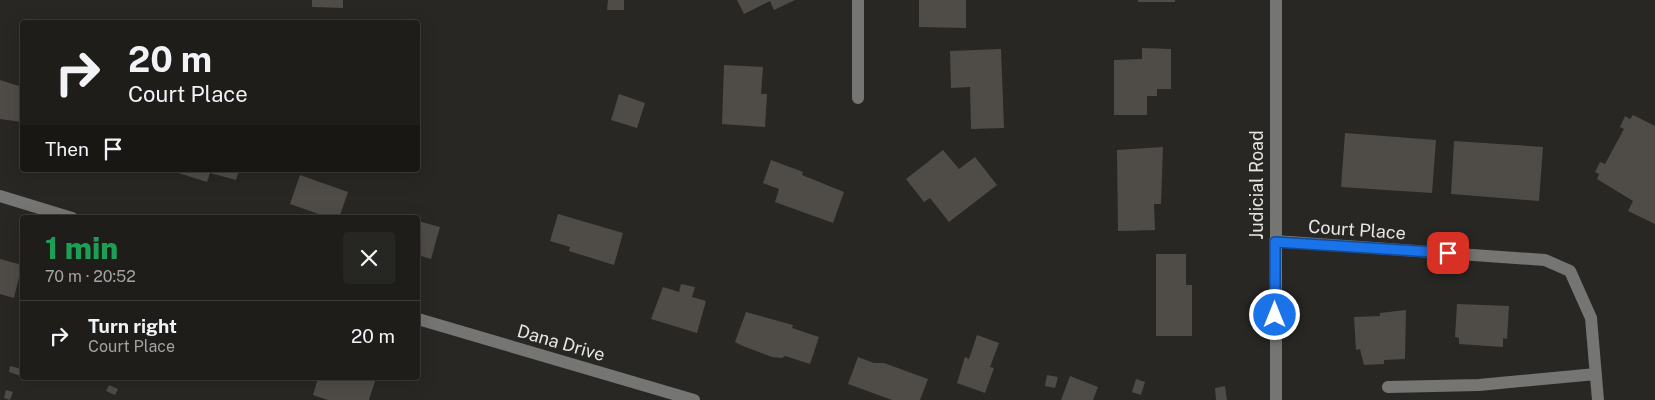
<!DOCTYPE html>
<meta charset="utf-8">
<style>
:root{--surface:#1e1d1a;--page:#262623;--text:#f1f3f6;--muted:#a1a2a2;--line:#3c3b39}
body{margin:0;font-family:"Public Sans",sans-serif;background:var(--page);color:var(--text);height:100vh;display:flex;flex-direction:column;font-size:19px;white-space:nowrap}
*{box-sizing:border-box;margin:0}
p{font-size:16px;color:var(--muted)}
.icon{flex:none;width:28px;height:28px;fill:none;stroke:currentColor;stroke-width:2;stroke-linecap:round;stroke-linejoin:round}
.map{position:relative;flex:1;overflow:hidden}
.side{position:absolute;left:20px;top:215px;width:400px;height:165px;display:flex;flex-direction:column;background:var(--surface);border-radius:5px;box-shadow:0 5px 20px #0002,0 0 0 1px var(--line)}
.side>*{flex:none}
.guide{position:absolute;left:20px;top:20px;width:400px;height:152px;border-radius:5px;box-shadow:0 5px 20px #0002,0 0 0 1px var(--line);background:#1e1d1a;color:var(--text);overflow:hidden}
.pin{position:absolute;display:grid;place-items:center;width:42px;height:42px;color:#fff;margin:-21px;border-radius:10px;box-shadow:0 2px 8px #0006}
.me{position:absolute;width:55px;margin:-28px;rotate:0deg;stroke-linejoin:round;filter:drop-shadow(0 0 4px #0008)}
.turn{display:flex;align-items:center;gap:18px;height:105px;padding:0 25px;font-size:22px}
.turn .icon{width:65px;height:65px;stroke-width:2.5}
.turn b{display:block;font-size:35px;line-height:42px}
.then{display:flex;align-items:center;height:48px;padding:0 25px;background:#0003;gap:10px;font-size:19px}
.round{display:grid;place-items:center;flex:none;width:52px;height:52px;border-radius:5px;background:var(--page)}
.head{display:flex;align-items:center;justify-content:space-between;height:85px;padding:0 25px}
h1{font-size:30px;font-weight:800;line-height:38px;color:#1e9e55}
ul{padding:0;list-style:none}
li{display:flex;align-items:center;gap:15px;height:70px;padding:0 25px;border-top:1px solid var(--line)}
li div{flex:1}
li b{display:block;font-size:19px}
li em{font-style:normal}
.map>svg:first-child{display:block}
.building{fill:#4f4c48}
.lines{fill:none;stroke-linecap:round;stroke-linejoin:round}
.minor{stroke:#757674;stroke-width:12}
.route-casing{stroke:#114b97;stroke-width:12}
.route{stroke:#1a73e8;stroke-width:9}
.labels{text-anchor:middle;stroke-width:4.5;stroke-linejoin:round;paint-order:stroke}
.street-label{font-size:18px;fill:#e6e6e3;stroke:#282723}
</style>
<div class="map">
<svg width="1655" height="400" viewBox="0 0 1655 400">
<rect width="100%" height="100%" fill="#282723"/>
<!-- building -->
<path class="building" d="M312 0H343V8L312 7Z
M608 0H624V10H607Z
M737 0H795L774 10 770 1 744 14Z
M919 0H966V28L919 27Z
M1138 0H1175V2H1138Z
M1142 48 1171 49V89H1157V96H1147V115H1114V60L1142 59Z
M1001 49 1004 128 971 129 970 87 951 88 950 51Z
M724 65 763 67 761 94H767L765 127 722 124Z
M0 80 22 87V122L0 119Z
M619 94 645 103 637 128 611 120Z
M1633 115 1655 126V224L1628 211 1633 201 1597 179 1599 174 1595 172 1600 162 1605 164 1624 129 1620 127 1625 116 1630 119Z
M1345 133 1436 140 1432 193 1341 187Z
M1454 141 1543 147 1539 201 1451 194Z
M1163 147 1161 204H1154L1155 230 1118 231 1117 150Z
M943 150 959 169 975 157 997 185 949 222 930 198 924 202 906 179Z
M771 160 803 172 802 175 844 192 833 223 775 202 779 189 763 183Z
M169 170H239L236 180 210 173 207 182Z
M300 175 348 192 339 218H330L290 204Z
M558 214 623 233 614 265 569 251 570 247 550 241Z
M418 221 440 227 431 259 418 255Z
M1156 254H1186V285H1192V336H1156Z
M0 259 22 265 14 298 0 294Z
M681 284 695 287 692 297 706 301 697 333 651 319 663 287 679 292Z
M1457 304 1509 306 1507 339 1503 338V347L1459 344V338L1455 337Z
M1406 310 1405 359 1384 360V364L1364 365 1360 349 1356 350 1354 317 1380 316V313Z
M746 312 793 325 792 328 819 337 810 364 785 356 782 358 772 357 743 346 735 342Z
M977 335 999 343 990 367 994 368 985 393 957 383 965 357 969 359Z
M858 357 874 363H884L928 379 920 400H892L848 384Z
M10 366 22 369 21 376 9 372Z
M1047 375 1058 377 1055 388 1045 386Z
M1070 376 1098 387 1093 400H1061Z
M318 378H376L369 400H328L313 395Z
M1136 379 1145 382 1141 395 1132 392Z
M109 385 118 389 115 395 106 391Z
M1225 386 1227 400H1216L1215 388Z
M6 390 13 392 10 400 4 398Z"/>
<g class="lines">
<!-- minor -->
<path class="minor" d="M858 0V98
M1276 0V400
M0 196 72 218
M1275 241 1545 260 1570 271 1591 318 1598 400
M418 319 694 400
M1388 387 1479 385 1596 374"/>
</g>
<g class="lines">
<defs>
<path id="route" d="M1275 315V242L1448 253"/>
</defs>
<!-- route casing -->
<use href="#route" class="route-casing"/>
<!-- route -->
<use href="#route" class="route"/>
</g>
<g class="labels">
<!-- street labels -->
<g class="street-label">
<text transform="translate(1257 185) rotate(-90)" y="6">Judicial Road</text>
<text transform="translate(1357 230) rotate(4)" y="6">Court Place</text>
<text transform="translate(561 343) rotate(16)" y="6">Dana Drive</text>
</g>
</g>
</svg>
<div class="pin" style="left:1448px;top:253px;background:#d93025"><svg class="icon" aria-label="arrive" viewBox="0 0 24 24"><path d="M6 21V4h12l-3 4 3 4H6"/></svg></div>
<svg class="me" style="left:1275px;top:315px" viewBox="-20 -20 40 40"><circle r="17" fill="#1a73e8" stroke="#fff" stroke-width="3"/><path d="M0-11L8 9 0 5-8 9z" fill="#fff"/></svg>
<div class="guide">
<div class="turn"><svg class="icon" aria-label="right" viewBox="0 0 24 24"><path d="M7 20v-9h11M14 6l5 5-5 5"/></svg><div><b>20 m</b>Court Place</div></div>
<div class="then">Then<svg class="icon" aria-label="arrive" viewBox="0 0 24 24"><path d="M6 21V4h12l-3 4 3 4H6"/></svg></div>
</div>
<section class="side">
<div class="head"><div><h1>1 min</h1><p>70 m · 20:52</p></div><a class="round"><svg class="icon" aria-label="close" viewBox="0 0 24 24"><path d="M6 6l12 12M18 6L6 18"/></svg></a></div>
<ul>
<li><svg class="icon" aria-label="right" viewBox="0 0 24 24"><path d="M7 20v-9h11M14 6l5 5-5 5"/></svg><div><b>Turn right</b><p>Court Place</p></div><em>20 m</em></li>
</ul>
</section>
</div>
